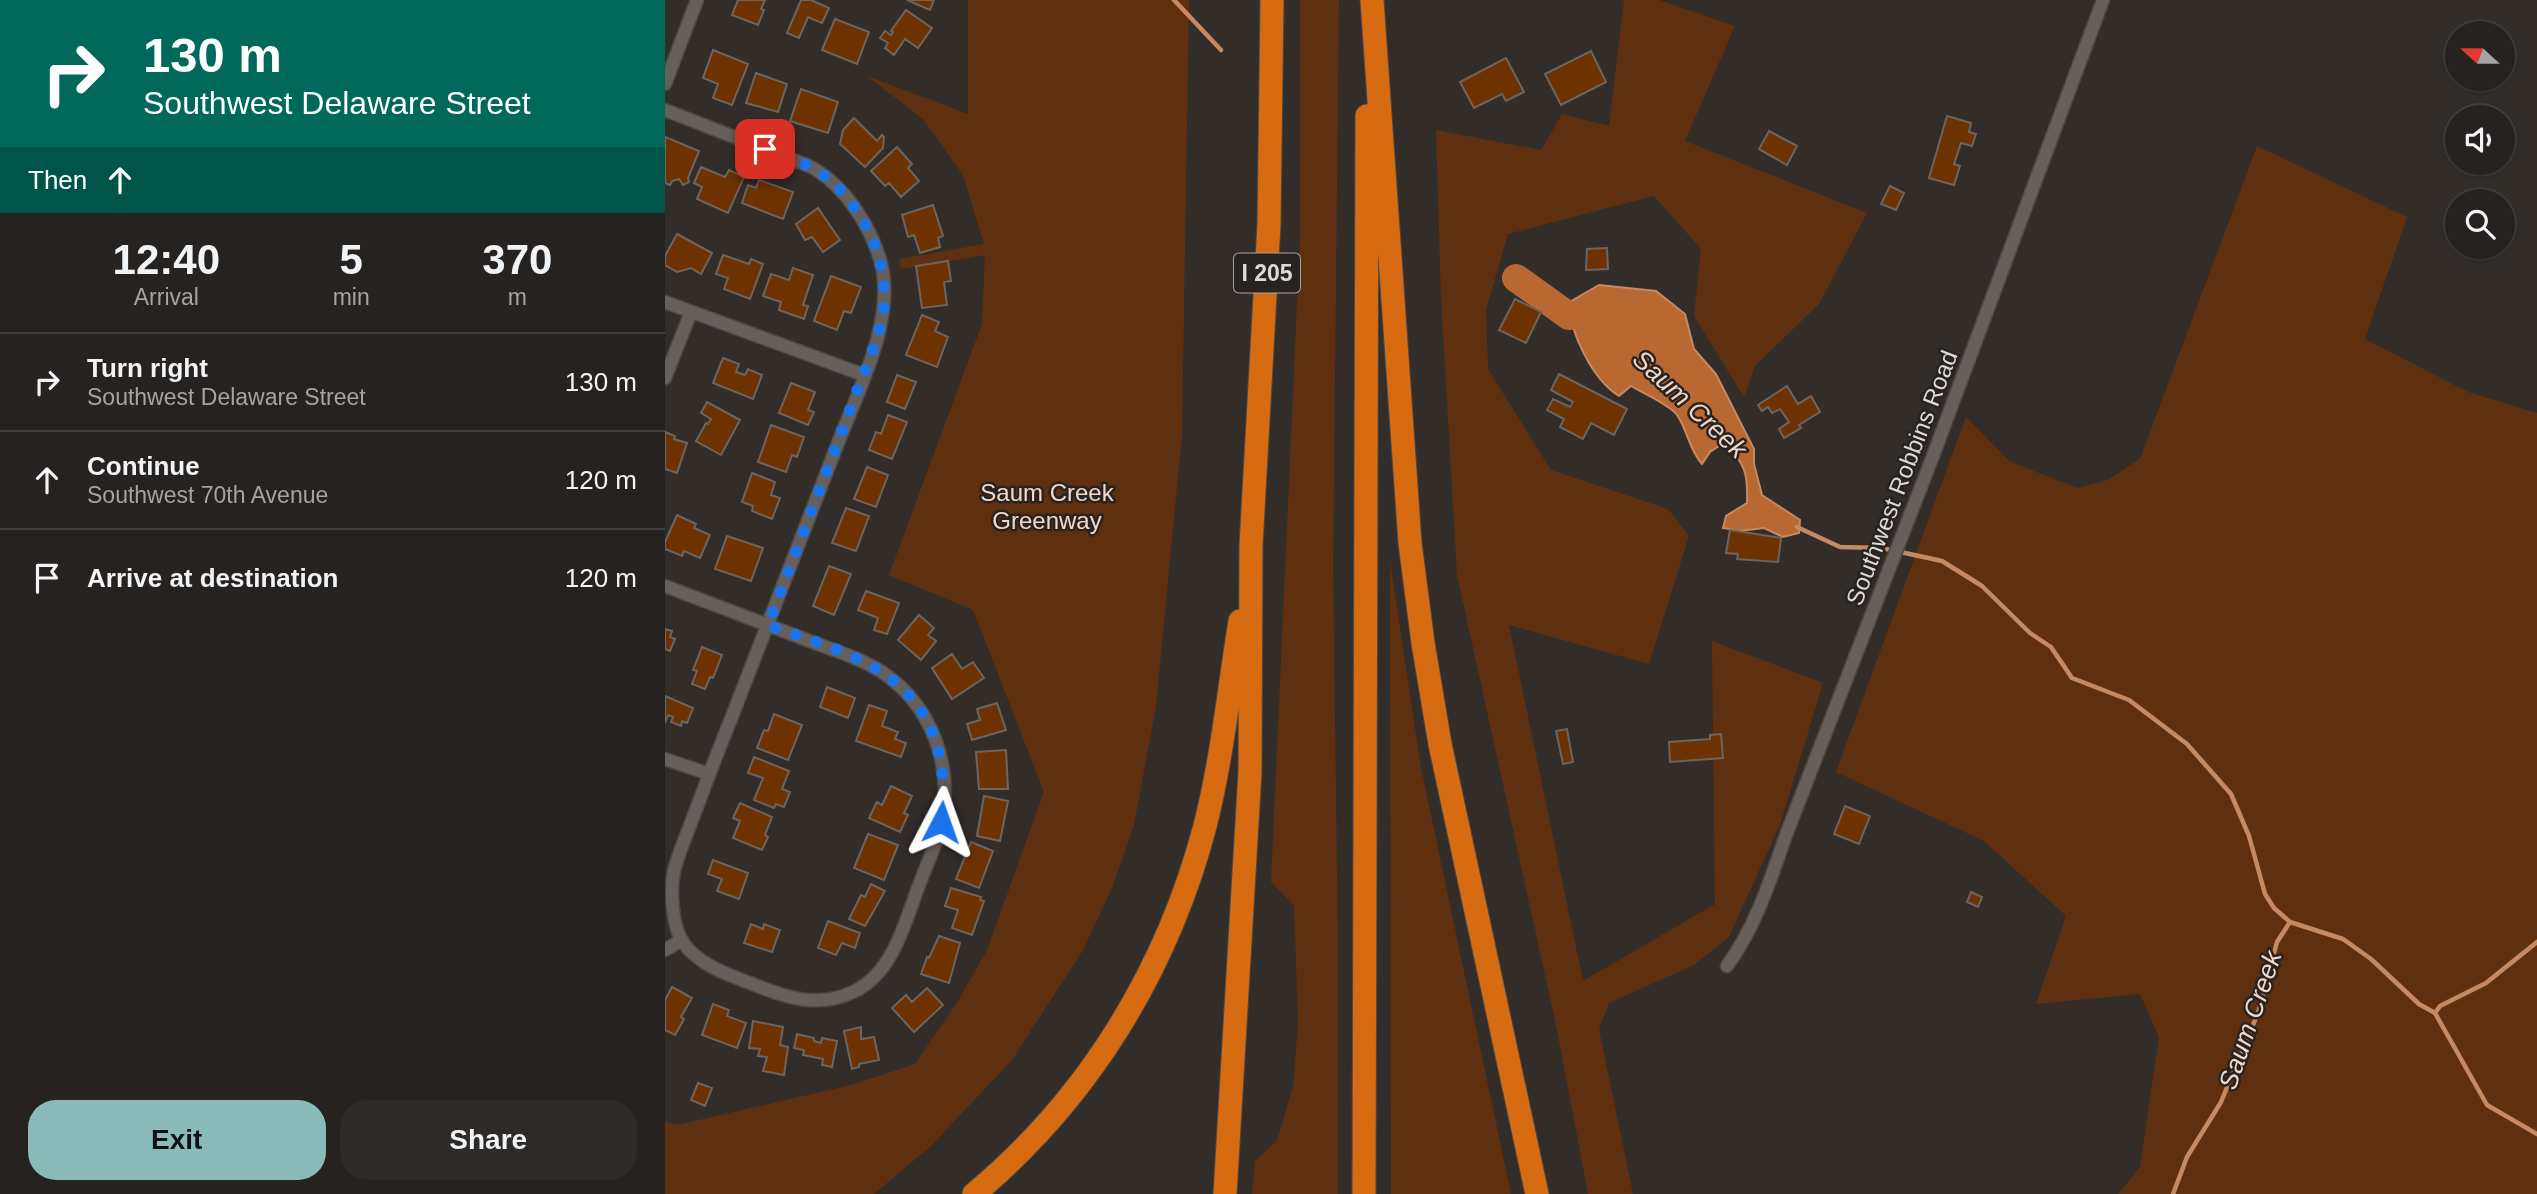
<!DOCTYPE html>
<style>
:root{--surface:#26221f;--page:#2e2a28;--text:#f1f3f6;--muted:#a4a4a4;--line:#423f3d;--accent:#8bbbb9}
body{margin:0;font-family:Helvetica,sans-serif;background:var(--page);color:var(--text);height:100vh;display:flex;flex-direction:column;font-size:26px;white-space:nowrap}
*{box-sizing:border-box;margin:0}
p{font-size:23px;color:var(--muted)}
.icon{flex:none;width:38px;height:38px;fill:none;stroke:currentColor;stroke-width:2;stroke-linecap:round;stroke-linejoin:round}
.map{position:relative;flex:1;overflow:hidden}
.drawer{display:flex;flex-direction:column;background:var(--surface);width:665px}
.drawer>*{flex:none}
.hud{background:#00695c;color:#fff;overflow:hidden}
.needle{width:46px;rotate:291deg}
.controls{position:absolute;left:1780px;top:21px;display:grid;gap:14px}
.controls a{display:grid;place-items:center;width:70px;height:70px;border-radius:50%;background:var(--surface);box-shadow:0 2px 5px #0004,0 0 0 2px var(--line);font-size:35px}
.pin{position:absolute;display:grid;place-items:center;width:60px;height:60px;color:#fff;margin:-30px;border-radius:14px;box-shadow:0 4px 10px #0006}
.me{position:absolute;width:77px;margin:-38px;rotate:4deg;stroke-linejoin:round;filter:drop-shadow(0 0 5px #0008)}
.turn{display:flex;align-items:center;gap:24px;height:147px;padding:0 28px;font-size:32px}
.turn .icon{width:91px;height:91px;stroke-width:2.5}
.turn b{display:block;font-size:49px;line-height:60px}
.then{display:flex;align-items:center;height:66px;padding:0 28px;background:#0003;gap:14px;font-size:26px}
.eta{display:flex;justify-content:space-evenly;align-items:center;height:119px;text-align:center}
.eta b{font-size:42px;font-weight:800;line-height:49px}
.button{display:flex;gap:14px;margin-top:auto;padding:14px 28px}
.button a{flex:1;height:80px;border-radius:28px;background:var(--accent);color:#111;font-size:28px;font-weight:800;line-height:80px;text-align:center}
.button a+a{background:var(--page);color:var(--text)}
ul{padding:0;list-style:none}
li{display:flex;align-items:center;gap:21px;height:98px;padding:0 28px;border-top:2px solid var(--line)}
li div{flex:1}
li b{display:block;font-size:26px}
li em{font-style:normal}
main{display:flex;flex:1;min-height:0}
.map>svg:first-child{display:block}
.green{fill:#5f300f}
.water{fill:#ba6831;stroke:#c58a63;stroke-width:2}
.lines{fill:none;stroke-linecap:round;stroke-linejoin:round}
.stream{stroke:#c58a63;stroke-width:4.5}
.river{stroke:#ba6831;stroke-width:28}
.building{fill:#6e3201;stroke:#6b6460;stroke-width:2}
.minor-casing{stroke:#4e4845;stroke-width:15}
.motorway-casing{stroke:#4e4845;stroke-width:25}
.minor{stroke:#665f5b;stroke-width:12}
.motorway{stroke:#d76b11;stroke-width:23}
.route{stroke:#1a73e8;stroke-width:12;stroke-dasharray:0 21.6}
.labels{text-anchor:middle;stroke-width:5;stroke-linejoin:round;paint-order:stroke}
.shield{fill:#292320;stroke:#a8a3a1;stroke-width:2}
.shield-label{font-size:23px;font-weight:bold;fill:#dedad8}
.street-label{font-size:24px;fill:#dedad8;stroke:#292320}
.park-label{font-size:24px;fill:#f0d9cc;stroke:#292320}
.water-label{font-size:26px;font-style:italic;fill:#efd8cb;stroke:#292320}
</style>
<main>
<section class="drawer">
<div class="hud">
<div class="turn"><svg class="icon" aria-label="right" viewBox="0 0 24 24"><path d="M7 20v-9h11M14 6l5 5-5 5"/></svg><div><b>130 m</b>Southwest Delaware Street</div></div>
<div class="then">Then<svg class="icon" aria-label="ahead" viewBox="0 0 24 24"><path d="M12 20V5M6 11l6-6 6 6"/></svg></div>
</div>
<div class="eta">
<div><b>12:40</b><p>Arrival</p></div>
<div><b>5</b><p>min</p></div>
<div><b>370</b><p>m</p></div>
</div>
<ul>
<li><svg class="icon" aria-label="right" viewBox="0 0 24 24"><path d="M7 20v-9h11M14 6l5 5-5 5"/></svg><div><b>Turn right</b><p>Southwest Delaware Street</p></div><em>130 m</em></li>
<li><svg class="icon" aria-label="ahead" viewBox="0 0 24 24"><path d="M12 20V5M6 11l6-6 6 6"/></svg><div><b>Continue</b><p>Southwest 70th Avenue</p></div><em>120 m</em></li>
<li><svg class="icon" aria-label="arrive" viewBox="0 0 24 24"><path d="M6 21V4h12l-3 4 3 4H6"/></svg><div><b>Arrive at destination</b></div><em>120 m</em></li>
</ul>
<div class="button"><a>Exit</a><a>Share</a></div>
</section>
<div class="map">
<svg width="1872" height="1194" viewBox="0 0 1872 1194">
<rect width="100%" height="100%" fill="#332d29"/>
<!-- green -->
<path class="green" d="M303 0H524L517 435 491 706 469 825 447 888 418 950 347 1060 266 1146 209 1194H0V1121L12 1125 186 1085 250 1064 293 1001 322 950 379 792 308 610 224 575 317 324 320 255 236 269 234 259 319 244 298 175 258 119 202 76 303 114Z
M635 0H674L668 566 673 950V1194H587L590 1161 612 1141 628 1086 633 1023 629 906 606 882 635 237Z
M959 0H994L1070 26 1020 141 1202 213 1154 304 1090 366 1079 397 1029 316 1036 249 989 196 843 234 821 310 823 369 886 470 1003 509 1024 536 984 664 844 625 918 981 1050 904 1047 641 1158 683 1116 822 1064 937 1029 965 944 1003 934 1029 968 1194H923L892 1030 792 575 776 298 771 130 876 150 897 114 944 126Z
M1592 146 1742 217 1700 339 1803 392 1872 413V1194H1453L1475 1167 1494 1037 1475 994 1371 1004 1401 916 1319 841 1171 772 1301 417 1344 461 1412 488 1443 480 1475 459Z
M725 561 756 768 846 1194H726Z"/>
<!-- water -->
<path class="water" d="M934 285 991 291 1020 314 1029 349 1051 374 1089 449V464L1097 495 1135 520 1134 533 1118 537 1099 528 1075 531 1058 528 1061 516 1082 503C1083 475 1081 461 1057 444L1045 452 1037 464C1024 450 1023 431 1012 415 1005 405 978 393 966 386L954 396C927 379 906 334 903 303Z"/>
<g class="lines">
<!-- stream -->
<path class="stream" d="M509 0 556 50
M1132 527 1175 547 1217 548 1277 561 1317 586 1365 633 1386 647 1407 678 1464 700 1522 744 1566 794 1584 836 1600 894 1609 908 1625 922 1678 939 1706 959 1754 1004 1770 1013 1822 1105 1872 1134
M1770 1013 1775 1006 1821 983 1872 942
M1508 1194 1522 1157 1556 1102 1593 1013 1612 942 1625 922"/>
<!-- river -->
<path class="river" d="M851 278 904 316"/>
</g>
<!-- building -->
<path class="building" d="M73 0H100L96 9 99 10 93 25 67 15Z
M136 0H146L164 8 157 23 143 17 134 38 122 33Z
M242 0H269L265 10Z
M241 10 267 28 253 48 240 39 229 55 220 48 223 43 215 38 220 31 226 35 228 32 226 31Z
M170 19 204 32 192 64 157 50Z
M48 50 83 64 67 105 48 98 53 84 38 78Z
M926 51 941 82 896 105 880 74Z
M841 58 859 92 841 101 837 94 809 108 795 82Z
M91 73 122 84 113 112 81 103Z
M136 89 173 102 163 133 125 121Z
M1282 116 1306 123 1304 132 1311 134 1307 146 1296 143 1289 164 1295 166 1289 185 1264 178Z
M189 118 212 141 217 135 219 137 218 148 200 167 175 144 178 130Z
M1104 131 1132 146 1122 165 1094 149Z
M0 137 34 151 23 178 24 182 18 185 14 179 7 181 5 185 0 183Z
M232 147 247 164 243 168 254 181 236 197 224 183 220 186 206 171Z
M36 167 60 177 64 170 79 177 63 213 32 199 37 187 29 183Z
M94 180 128 192 118 219 77 203 83 185 91 188Z
M1225 186 1239 193 1231 210 1216 204Z
M268 205 278 236 273 238 275 247 255 253 249 235 243 237 237 215Z
M153 208 175 240 158 252 147 237 140 240 131 224Z
M12 234 47 253 36 274 26 268 12 272 0 265V256Z
M942 248 943 269 921 270 922 249Z
M58 255 84 264 86 259 98 264 85 299 59 289 63 278 51 274Z
M283 261 286 281 279 282 282 305 257 308 251 266Z
M128 268 148 275 138 305 143 306 139 319 114 310 116 302 98 296 106 274 124 280Z
M166 276 196 287 186 313 179 311 172 330 149 321Z
M850 299 876 312 861 343 834 330Z
M257 315 274 322 270 331 283 337 272 367 241 355Z
M58 358 74 364 71 372 80 375 83 369 97 375 88 399 48 383Z
M894 374 962 409 949 435 926 423 918 439 895 427 899 419 882 410 888 399 905 407 908 402 886 390Z
M232 375 251 382 240 409 222 402Z
M126 383 150 392 143 410 149 412 143 425 114 413Z
M1122 386 1133 404 1146 396 1155 412 1134 425 1136 428 1119 438 1114 429 1124 422 1115 409 1107 413 1103 407 1097 411 1093 405Z
M42 402 75 420 56 455 31 441 41 423 43 424 46 419 36 413Z
M223 415 242 422 227 459 204 450 211 432 216 434Z
M106 425 139 437 132 457 127 455 121 472 93 462Z
M0 432 10 436 9 439 22 443 12 473 0 469Z
M202 467 223 475 211 507 189 499Z
M87 473 110 482 106 495 115 498 107 519 87 511 88 506 77 502Z
M181 508 204 516 191 551 167 543Z
M12 515 31 524 29 528 45 535 35 558 19 551 17 556 0 549V542Z
M1065 530 1116 538 1113 562 1072 559 1073 554 1061 553Z
M62 536 98 548 86 581 50 569Z
M164 566 186 574 169 615 148 606Z
M201 591 234 603 222 634 209 630 213 618 193 610Z
M254 615 269 628 263 635 271 641 256 660 233 640Z
M0 629 7 631 5 637 10 639 5 651 0 649Z
M37 647 57 655 48 678 45 677 40 689 27 684 32 671 28 670Z
M287 654 297 669 308 662 319 678 287 699 267 668Z
M162 687 190 698 183 718 155 707Z
M0 696 28 708 22 723 17 721 16 726 6 722 8 717 3 715 0 723Z
M332 703 341 730 307 740 302 724 315 720 312 709Z
M204 705 222 711 217 726 233 732 230 739 241 743 236 757 191 741Z
M109 714 137 725 123 760 92 748 99 730 103 731Z
M902 729 908 762 898 764 891 731Z
M1056 734 1058 758 1005 762 1004 742 1045 739V735Z
M341 750 343 789H314L311 752Z
M89 757 124 771 117 789 125 792 119 807 111 804 109 808 89 800 98 778 83 773Z
M226 786 247 796 239 813 243 815 235 832 204 818 212 802 217 805Z
M319 796 343 801 335 841 312 836Z
M75 803 107 817 100 835 103 837 97 850 68 838 75 821 68 818Z
M1180 806 1205 816 1194 844 1169 834Z
M203 834 233 845 219 880 189 868Z
M306 842 328 851 314 888 291 879Z
M48 860 83 873 74 899 52 891 57 879 43 874Z
M206 884 220 891 200 926 184 919 196 895 200 897Z
M286 888 316 897 315 900 319 901 307 935 287 928 293 910 280 906Z
M1306 892 1317 897 1313 907 1302 902Z
M163 921 195 933 190 948 177 943 171 955 153 948Z
M86 924 98 929 99 924 115 930 107 952 79 943Z
M274 936 295 943 284 983 256 974 262 957 264 958Z
M7 987 27 998 16 1017 19 1019 10 1035 0 1030V1000Z
M262 988 278 1005 249 1032 227 1008 241 995 247 1002Z
M48 1004 64 1010 62 1016 81 1023 72 1048 37 1035Z
M88 1021 118 1027 115 1045 123 1047 119 1075 98 1071 102 1057 93 1056 95 1049 84 1048Z
M196 1027V1039L209 1037 214 1060 194 1064V1067L187 1069 179 1031Z
M132 1034 149 1038V1041L156 1043 157 1038 172 1041 167 1067 157 1065 158 1059 138 1055 139 1050 129 1048Z
M33 1083 47 1088 40 1106 26 1100Z"/>
<g class="lines">
<defs>
<path id="minor" d="M0 84 32 0
M0 110C33 123 67 136 100 149 116 156 135 161 150 169 182 189 206 227 216 263 231 320 193 391 173 443 137 535 102 628 66 719 52 753 40 786 27 820 21 837 13 854 9 871 5 890 7 924 17 941 32 964 61 974 85 983 119 997 152 1009 188 992 230 972 240 920 256 880 263 861 273 841 277 821 288 764 266 705 217 672 192 656 161 648 134 637 89 620 45 603 0 586
M0 302 199 375
M0 378 26 312
M0 759 44 774
M0 950 17 940
M1062 966C1091 926 1105 881 1121 835L1268 456 1438 0"/>
<path id="motorway" d="M707 0 745 543 758 643 775 744 872 1194
M309 1194C424 1098 502 970 540 826 557 759 564 689 575 621
M560 1194 585 772 586 545 604 224 607 0
M699 1194 702 116"/>
</defs>
<!-- minor casing -->
<use href="#minor" class="minor-casing"/>
<!-- motorway casing -->
<use href="#motorway" class="motorway-casing"/>
<!-- minor -->
<use href="#minor" class="minor"/>
<!-- motorway -->
<use href="#motorway" class="motorway"/>
</g>
<g class="lines">
<!-- route -->
<path class="route" d="M100 149C116 156 136 161 151 170 192 196 221 251 219 299 219 318 213 335 207 352L103 625C140 639 183 650 216 672 270 707 284 761 276 822"/>
</g>
<g class="labels">
<!-- shield labels -->
<rect class="shield" x="569" y="253.5" width="66" height="39" rx="5"/>
<g class="shield-label">
<text x="602" y="281">I 205</text>
</g>
<!-- street labels -->
<g class="street-label">
<text transform="translate(1237 478) rotate(-69)" y="8">Southwest Robbins Road</text>
</g>
<!-- park labels -->
<g class="park-label">
<text x="382" y="501">Saum Creek<tspan x="382" dy="28">Greenway</tspan></text>
</g>
<!-- water labels -->
<g class="water-label">
<text transform="translate(1025 404) rotate(43)" y="9">Saum Creek</text>
<text transform="translate(1585 1020) rotate(-71)" y="9">Saum Creek</text>
</g>
</g>
</svg>
<div class="controls">
<a><svg class="needle" viewBox="-14 -14 28 28"><path d="M0-13l5 13h-10z" fill="#e53935"/><path d="M0 13l5-13h-10z" fill="#a4a4a4"/></svg></a>
<a><svg class="icon" aria-label="sound" viewBox="0 0 24 24"><path d="M4 9h4l5-4v14l-5-4H4zM17 9q2 3 0 6"/></svg></a>
<a><svg class="icon" aria-label="search" viewBox="0 0 24 24"><circle cx="10" cy="10" r="6"/><path d="M15 15l6 6"/></svg></a>
</div>
<div class="pin" style="left:100px;top:149px;background:#d93025"><svg class="icon" aria-label="arrive" viewBox="0 0 24 24"><path d="M6 21V4h12l-3 4 3 4H6"/></svg></div>
<svg class="me" style="left:276px;top:822px" viewBox="-20 -20 40 40"><path d="M0-17L14 15 0 8-14 15z" fill="#1a73e8" stroke="#fff" stroke-width="4"/></svg>
</div>
</main>
